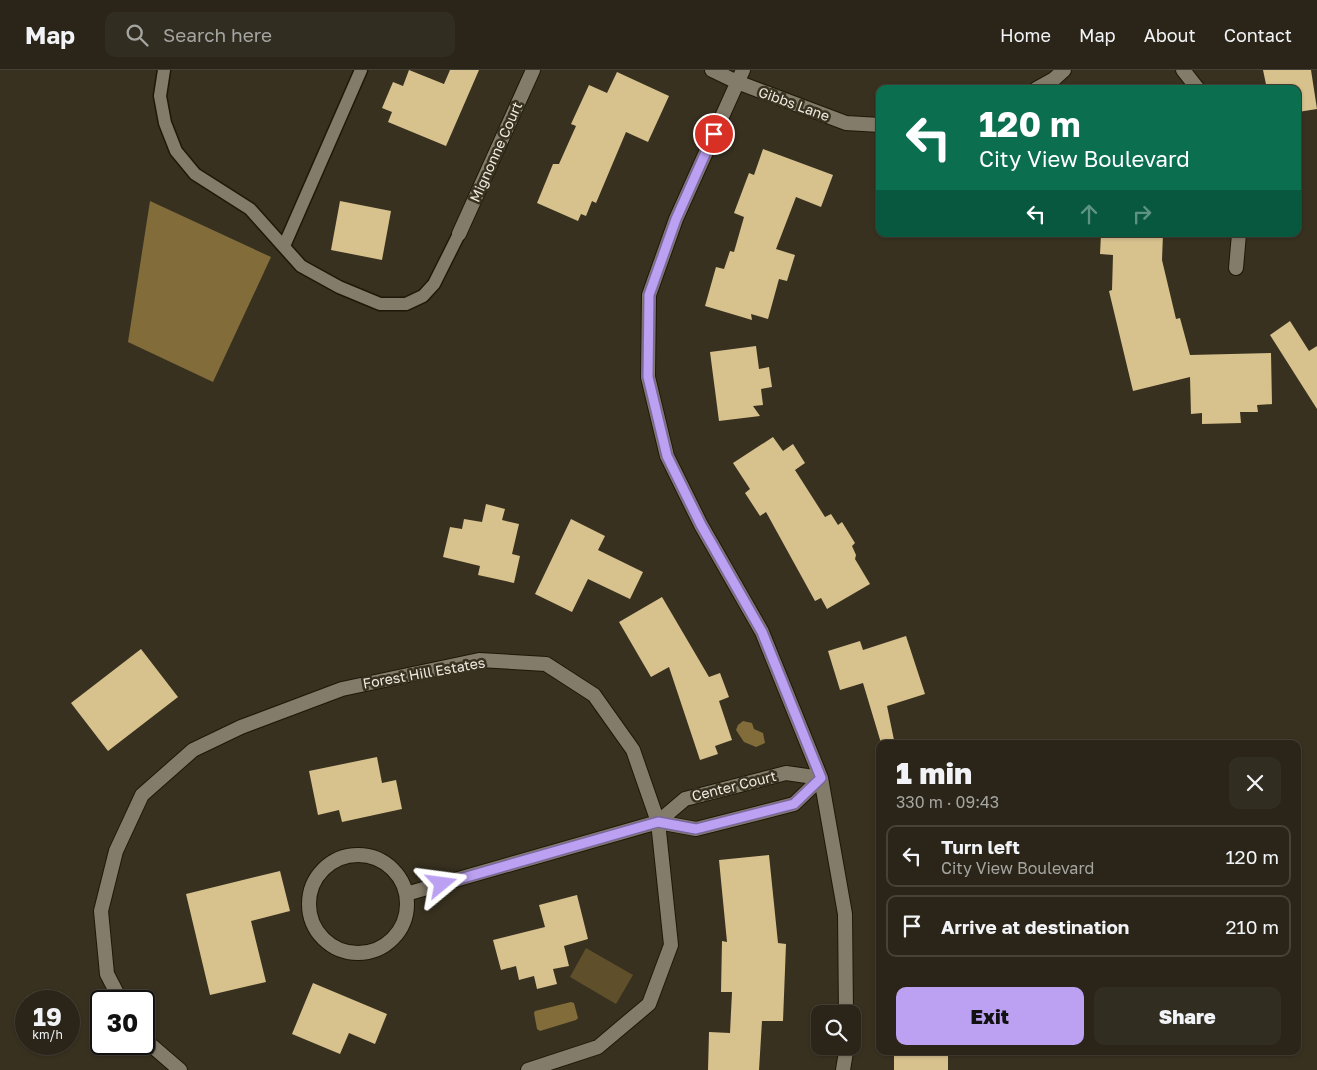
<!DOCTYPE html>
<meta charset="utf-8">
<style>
:root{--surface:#2a2518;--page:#322d21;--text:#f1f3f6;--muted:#a5a5a2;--line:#464237;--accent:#bca0f2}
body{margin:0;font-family:"Golos Text",sans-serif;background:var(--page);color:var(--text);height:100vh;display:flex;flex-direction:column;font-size:19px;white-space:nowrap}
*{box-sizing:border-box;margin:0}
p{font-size:16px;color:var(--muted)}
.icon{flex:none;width:28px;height:28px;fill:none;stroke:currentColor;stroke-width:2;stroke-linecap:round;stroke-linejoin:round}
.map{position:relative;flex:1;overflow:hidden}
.side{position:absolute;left:876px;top:670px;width:425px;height:315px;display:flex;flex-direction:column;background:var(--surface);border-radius:10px;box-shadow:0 1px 4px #0004,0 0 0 1px var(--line)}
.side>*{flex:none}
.top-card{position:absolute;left:876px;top:15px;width:425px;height:152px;border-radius:10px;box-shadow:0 1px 4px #0004,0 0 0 1px var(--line);background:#0b6e4f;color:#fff;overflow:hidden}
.fabs{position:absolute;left:811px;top:935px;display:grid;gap:10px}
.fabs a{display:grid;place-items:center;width:50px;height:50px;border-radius:10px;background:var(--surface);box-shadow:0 1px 4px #0004,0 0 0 1px var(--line);font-size:25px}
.speed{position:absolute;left:15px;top:920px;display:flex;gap:10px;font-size:25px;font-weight:700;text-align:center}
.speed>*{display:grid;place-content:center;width:65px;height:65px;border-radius:50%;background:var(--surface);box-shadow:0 1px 4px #0004,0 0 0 1px var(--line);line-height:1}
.speed small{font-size:12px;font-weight:400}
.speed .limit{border:2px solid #111;border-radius:8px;background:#fff;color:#111}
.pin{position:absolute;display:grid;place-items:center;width:42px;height:42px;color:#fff;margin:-21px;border:2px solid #fff;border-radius:50%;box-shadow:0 1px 5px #0007}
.me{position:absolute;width:55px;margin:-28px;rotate:74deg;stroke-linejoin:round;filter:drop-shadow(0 0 4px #0008)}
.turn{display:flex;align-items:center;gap:18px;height:105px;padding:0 20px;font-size:22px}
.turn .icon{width:65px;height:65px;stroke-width:2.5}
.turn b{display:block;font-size:35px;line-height:42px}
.lanes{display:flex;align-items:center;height:48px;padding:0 20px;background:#0003;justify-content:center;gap:25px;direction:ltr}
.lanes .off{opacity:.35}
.round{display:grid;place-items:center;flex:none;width:52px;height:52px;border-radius:10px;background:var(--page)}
.headline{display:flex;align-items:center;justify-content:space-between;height:85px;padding:0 20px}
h1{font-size:30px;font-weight:800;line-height:38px}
.action{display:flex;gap:10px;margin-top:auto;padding:10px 20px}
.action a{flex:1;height:58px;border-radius:10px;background:var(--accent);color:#111;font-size:20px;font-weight:800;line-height:58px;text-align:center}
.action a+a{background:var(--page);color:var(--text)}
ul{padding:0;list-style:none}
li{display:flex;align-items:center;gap:15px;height:62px;margin:0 10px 8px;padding:0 10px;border:2px solid var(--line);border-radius:10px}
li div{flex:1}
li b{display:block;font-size:19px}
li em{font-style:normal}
header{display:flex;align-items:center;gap:30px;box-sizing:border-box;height:70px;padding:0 25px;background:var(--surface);border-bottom:1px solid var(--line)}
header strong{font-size:24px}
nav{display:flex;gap:28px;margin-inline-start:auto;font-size:18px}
.search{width:350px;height:45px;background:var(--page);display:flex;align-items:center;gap:12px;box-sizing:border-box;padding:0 18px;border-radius:10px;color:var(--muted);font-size:19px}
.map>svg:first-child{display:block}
.green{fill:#5f502b}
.water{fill:#816c3a}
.building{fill:#d7c18d}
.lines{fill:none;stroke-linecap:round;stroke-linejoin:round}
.service-casing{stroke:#1f1809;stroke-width:15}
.minor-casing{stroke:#1f1809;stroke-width:16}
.service{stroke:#847c6a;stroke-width:12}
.minor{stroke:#847c6a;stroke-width:14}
.route-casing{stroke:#7a689d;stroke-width:12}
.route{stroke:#bca0f2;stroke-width:9}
.labels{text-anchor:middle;stroke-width:5;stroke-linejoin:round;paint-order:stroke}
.street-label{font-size:14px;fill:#efebe1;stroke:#383120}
</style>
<header>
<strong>Map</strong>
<div class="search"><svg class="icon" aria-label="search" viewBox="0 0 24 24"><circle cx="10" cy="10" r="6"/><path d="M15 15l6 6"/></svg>Search here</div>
<nav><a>Home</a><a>Map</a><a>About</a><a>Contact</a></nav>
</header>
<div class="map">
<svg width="1317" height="1000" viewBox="0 0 1317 1000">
<rect width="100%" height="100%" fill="#383120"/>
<!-- green -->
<path class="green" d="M586 878 633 905 616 934 570 907Z"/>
<!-- water -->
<path class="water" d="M150 131 271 187 213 312 128 272Z
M743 651 752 653 754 659 763 663 765 673 756 677 744 672 736 660 738 655Z
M571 932 574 933 578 948 576 950 540 961 537 959 534 943 535 941Z"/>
<!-- building -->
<path class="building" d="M409 0 444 14 450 0H479L446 76 388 52 392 42 382 38 393 12 403 16Z
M1263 0H1311L1317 39 1298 42V19H1267Z
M617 2 669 26 648 72 626 62 596 133 592 131 586 146 581 144 578 151 537 133 553 94H559L576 56 571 54 589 15 607 23Z
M763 79 833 105 821 137 796 127 776 179 795 185 787 211 779 209 768 249 751 244 752 250 705 236 716 197 724 199 730 181 734 182 744 147 734 143 749 103 754 105Z
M340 131 391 141 382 190 331 180Z
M1101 164H1163L1162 190 1176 249 1180 248 1190 285 1271 283 1272 334 1257 335 1258 342H1240L1241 353 1202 354V343L1191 344 1190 307 1133 321 1109 221 1112 220 1113 185 1100 184Z
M1290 251 1309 281 1317 276V339L1270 265Z
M756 276 759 299 769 297 772 317 761 319 763 335 753 336 760 346 719 351 710 282Z
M773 367 783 381 793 374 805 393 795 400 825 447 831 444 838 455 842 452 855 473 852 476 856 485 855 489 870 514 827 539 821 528 815 531 766 442 760 446 745 423 750 419 733 393Z
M486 434 505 439 502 450 519 454 512 484 520 486 514 513 478 505 480 496 443 487 450 457 462 459 464 449 482 452Z
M571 449 605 466 598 480 643 502 630 529 588 509 572 542 535 524Z
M662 527 709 607 720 603 729 627 719 631 732 670 715 676 718 684 700 690 669 597 651 607 619 552Z
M906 566 925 624 887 636 894 670 881 673 863 613 840 620 828 581 860 571 863 580Z
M141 579 178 627 108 681 71 633Z
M377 687 382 713 396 710 402 739 342 752 339 740 318 745 309 701Z
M769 785 778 873 786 874 783 951H762L759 1000H708L709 962 730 963 732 922H721L722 871 727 872 719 790Z
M280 801 290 841 251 851 266 912 210 925 186 824Z
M577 825 588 869 564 876 569 896 553 899 557 914 537 919 534 906 519 910 516 896 501 900 493 870 545 857 539 835Z
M313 913 387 944 375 974 349 963 340 984 292 964Z
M894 981H948V1000H894Z"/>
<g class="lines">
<defs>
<path id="service" d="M164 0 160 26 165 53 176 81 195 104 250 139 301 196 339 217 380 234H406L423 226 434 214 459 164
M284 176 361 0"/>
<path id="minor" d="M712 0 737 12 846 53 880 55
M743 0 676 149 649 225 648 307 667 386 701 455 762 562 821 708 845 844 846 944
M1183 0 1198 19
M1036 19 1054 9 1064 0
M459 164 533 0
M1236 198 1239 164
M309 834a49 49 0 1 1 98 0a49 49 0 1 1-98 0Z
M406 824 658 752 685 729 786 703 821 708 794 734 696 759 658 752
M121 931 107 904 101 841 116 781 142 725 193 680 241 657 342 619 479 590 546 594 594 625 633 680 658 752 671 875 649 934 598 977 528 1000
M144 969 180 1000
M843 1000 847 976"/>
</defs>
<!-- service casing -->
<use href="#service" class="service-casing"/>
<!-- minor casing -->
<use href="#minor" class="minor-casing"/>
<!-- service -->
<use href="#service" class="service"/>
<!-- minor -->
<use href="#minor" class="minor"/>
</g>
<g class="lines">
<defs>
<path id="route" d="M442 814 658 752 696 759 794 734 821 708 762 562 701 455 667 386 648 307 649 225 676 149 714 64"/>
</defs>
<!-- route casing -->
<use href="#route" class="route-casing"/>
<!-- route -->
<use href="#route" class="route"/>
</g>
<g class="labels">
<!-- street labels -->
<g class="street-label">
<text transform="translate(794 34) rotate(20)" y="5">Gibbs Lane</text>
<text transform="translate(496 82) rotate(-66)" y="5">Mignonne Court</text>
<text transform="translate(424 603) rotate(-10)" y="5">Forest Hill Estates</text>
<text transform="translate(734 716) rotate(-14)" y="5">Center Court</text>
</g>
</g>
</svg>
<div class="fabs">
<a><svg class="icon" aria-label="search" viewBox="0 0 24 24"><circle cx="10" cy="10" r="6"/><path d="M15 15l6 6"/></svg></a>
</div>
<div class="speed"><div>19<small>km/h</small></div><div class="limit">30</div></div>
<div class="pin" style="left:714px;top:64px;background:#d93025"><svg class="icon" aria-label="arrive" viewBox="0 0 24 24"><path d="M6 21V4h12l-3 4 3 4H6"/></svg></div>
<svg class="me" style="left:442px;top:814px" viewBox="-20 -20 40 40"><path d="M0-17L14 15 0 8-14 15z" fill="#bca0f2" stroke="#fff" stroke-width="4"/></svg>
<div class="top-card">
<div class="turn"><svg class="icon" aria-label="left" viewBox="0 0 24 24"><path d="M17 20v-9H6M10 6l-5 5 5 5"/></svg><div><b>120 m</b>City View Boulevard</div></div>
<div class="lanes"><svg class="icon" aria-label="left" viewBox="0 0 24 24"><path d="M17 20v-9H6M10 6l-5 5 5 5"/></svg><svg class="icon off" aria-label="ahead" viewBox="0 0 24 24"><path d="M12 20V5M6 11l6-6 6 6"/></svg><svg class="icon off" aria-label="right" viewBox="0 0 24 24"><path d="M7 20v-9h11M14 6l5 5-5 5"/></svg></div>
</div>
<section class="side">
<div class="headline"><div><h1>1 min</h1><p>330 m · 09:43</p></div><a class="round"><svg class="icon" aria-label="close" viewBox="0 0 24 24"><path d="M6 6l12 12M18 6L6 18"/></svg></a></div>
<ul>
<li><svg class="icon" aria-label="left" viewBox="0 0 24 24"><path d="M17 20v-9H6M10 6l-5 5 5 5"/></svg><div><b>Turn left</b><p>City View Boulevard</p></div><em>120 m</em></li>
<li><svg class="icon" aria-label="arrive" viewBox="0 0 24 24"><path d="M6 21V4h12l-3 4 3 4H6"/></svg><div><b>Arrive at destination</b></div><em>210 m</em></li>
</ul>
<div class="action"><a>Exit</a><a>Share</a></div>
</section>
</div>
